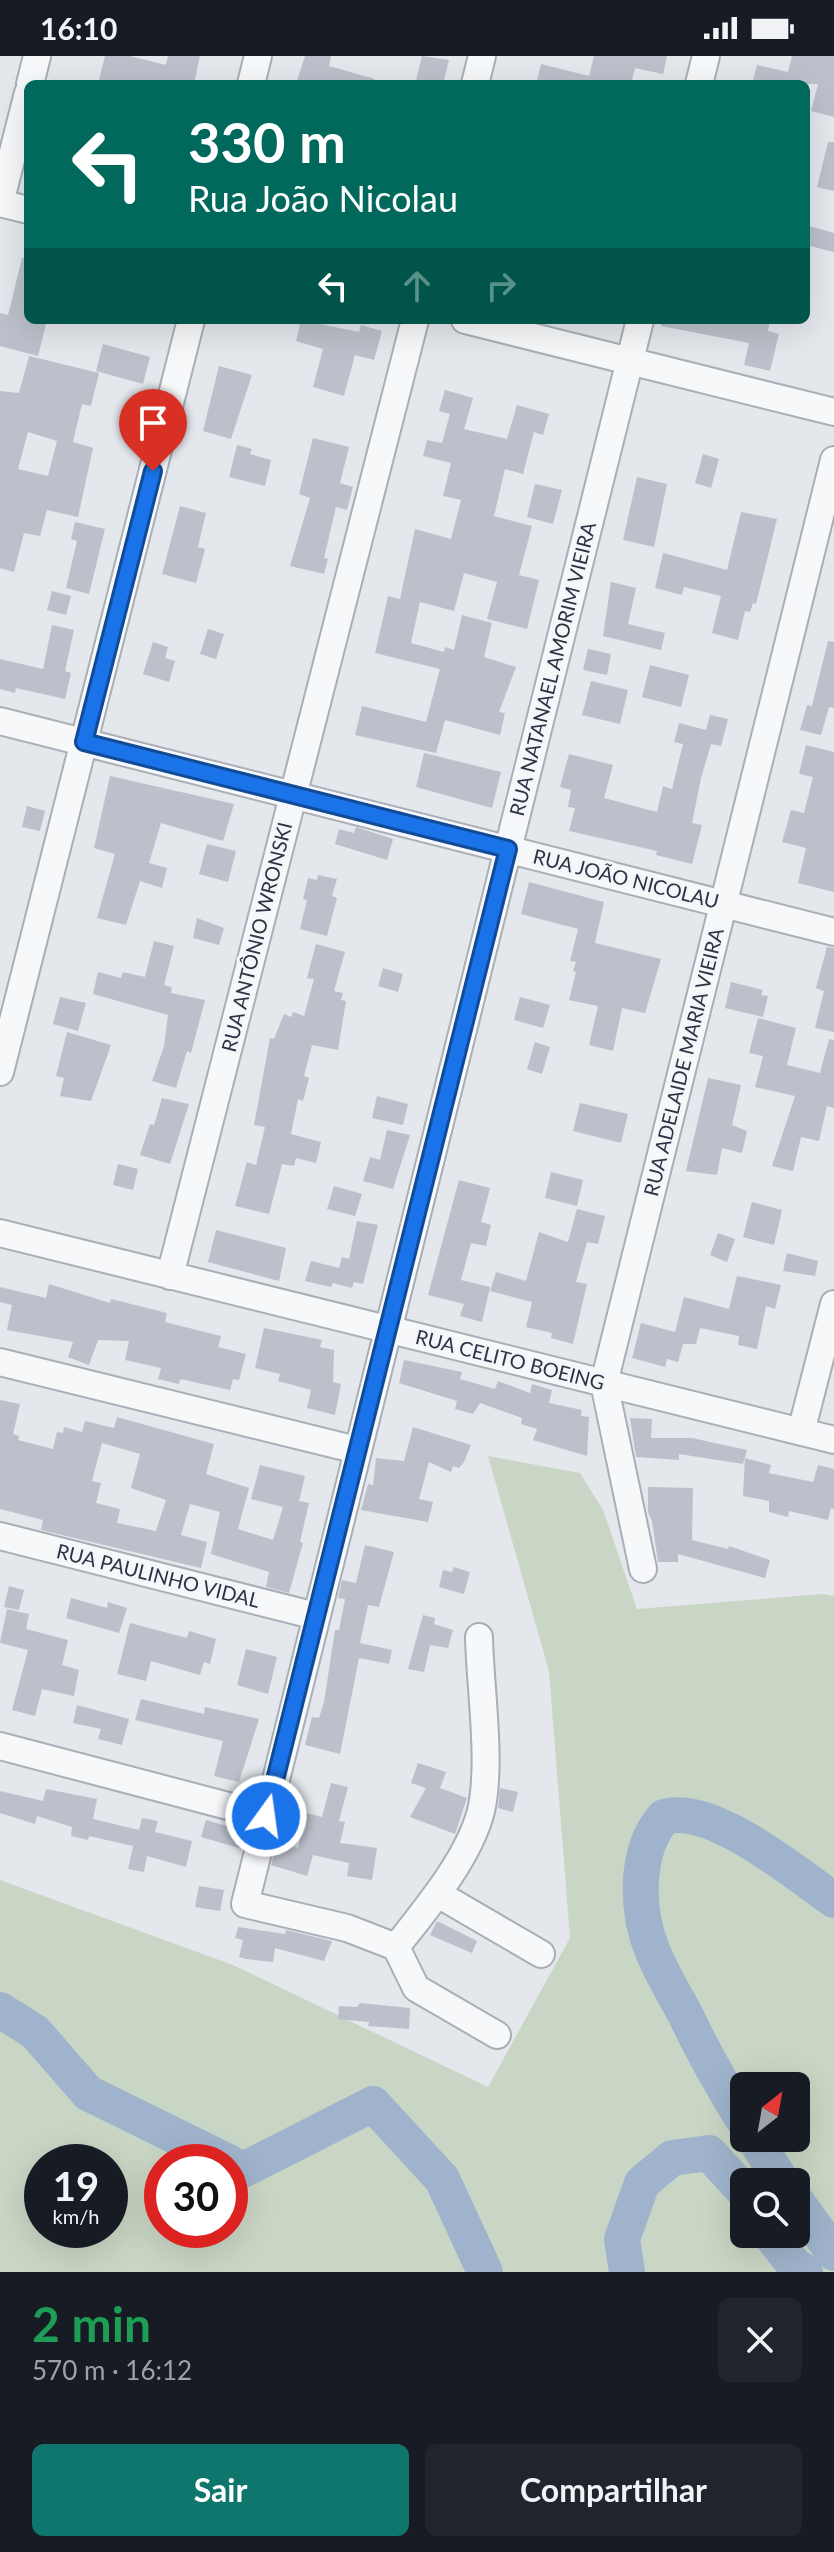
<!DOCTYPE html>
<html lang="pt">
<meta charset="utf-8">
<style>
:root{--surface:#171b24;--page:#20242c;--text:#f1f3f6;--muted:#9ea1a6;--accent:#0f766e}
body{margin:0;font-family:Lato,sans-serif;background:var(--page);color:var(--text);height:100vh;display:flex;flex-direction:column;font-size:30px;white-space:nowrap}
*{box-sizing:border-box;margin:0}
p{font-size:26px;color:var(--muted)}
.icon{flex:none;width:44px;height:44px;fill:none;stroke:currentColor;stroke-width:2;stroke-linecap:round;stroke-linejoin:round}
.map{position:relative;height:2216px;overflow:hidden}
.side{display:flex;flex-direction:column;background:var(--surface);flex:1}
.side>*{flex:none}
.hud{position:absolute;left:24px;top:24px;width:786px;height:244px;border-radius:12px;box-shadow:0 8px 32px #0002;background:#00695c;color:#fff;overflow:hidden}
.needle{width:52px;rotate:31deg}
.buttons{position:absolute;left:730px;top:2016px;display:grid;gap:16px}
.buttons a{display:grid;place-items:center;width:80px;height:80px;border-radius:12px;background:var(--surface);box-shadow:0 8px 32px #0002;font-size:40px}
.speed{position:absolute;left:24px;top:2088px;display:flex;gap:16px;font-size:40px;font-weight:700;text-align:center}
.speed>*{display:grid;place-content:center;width:104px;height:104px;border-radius:50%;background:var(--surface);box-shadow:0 8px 32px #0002;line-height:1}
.speed small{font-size:20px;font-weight:400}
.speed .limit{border:12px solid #d22;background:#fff;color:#111}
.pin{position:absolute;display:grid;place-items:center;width:68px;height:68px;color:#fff;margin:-82px -34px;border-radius:50% 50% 50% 0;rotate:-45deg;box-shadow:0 0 8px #0007}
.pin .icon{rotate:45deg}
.me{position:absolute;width:88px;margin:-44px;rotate:14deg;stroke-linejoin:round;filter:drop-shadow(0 0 6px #0008)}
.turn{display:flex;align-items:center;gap:28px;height:168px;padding:0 32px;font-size:36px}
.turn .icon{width:104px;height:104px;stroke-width:2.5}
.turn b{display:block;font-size:56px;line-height:68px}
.lanes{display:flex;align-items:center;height:76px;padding:0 32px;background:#0003;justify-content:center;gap:40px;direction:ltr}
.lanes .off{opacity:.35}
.round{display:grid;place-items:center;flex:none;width:84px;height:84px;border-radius:12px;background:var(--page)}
.summary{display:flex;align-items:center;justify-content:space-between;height:136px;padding:0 32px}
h1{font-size:48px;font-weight:700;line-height:60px;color:#1e9e55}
.primary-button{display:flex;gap:16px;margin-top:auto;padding:16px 32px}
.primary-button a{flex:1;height:92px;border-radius:12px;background:var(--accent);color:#fff;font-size:32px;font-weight:700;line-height:92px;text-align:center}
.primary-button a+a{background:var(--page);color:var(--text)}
.status{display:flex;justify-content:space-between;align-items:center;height:56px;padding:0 40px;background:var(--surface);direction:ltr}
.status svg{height:22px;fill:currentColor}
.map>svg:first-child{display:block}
.green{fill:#c9d6c5;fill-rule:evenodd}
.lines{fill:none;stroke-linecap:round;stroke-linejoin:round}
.river{stroke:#9fb4cc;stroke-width:36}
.building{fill:#bbc0ca;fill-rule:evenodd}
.minor-casing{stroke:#a9aeb7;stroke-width:30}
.minor{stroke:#f7f8fa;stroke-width:26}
.route-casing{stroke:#114b97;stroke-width:20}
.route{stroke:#1a73e8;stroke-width:14}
.labels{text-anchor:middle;stroke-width:6;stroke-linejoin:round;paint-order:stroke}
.street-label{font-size:20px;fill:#2b3445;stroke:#f4f6f9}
</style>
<div class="status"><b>16:10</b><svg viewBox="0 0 49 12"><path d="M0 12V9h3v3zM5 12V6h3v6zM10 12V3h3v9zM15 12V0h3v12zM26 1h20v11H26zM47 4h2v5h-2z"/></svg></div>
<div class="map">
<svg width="834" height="2216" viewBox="0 0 834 2216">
<rect width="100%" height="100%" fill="#e4e7ec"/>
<!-- green -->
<path class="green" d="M488 1400 580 1417 603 1454 637 1553 823 1538 834 1540V2216H0V1824L233 1909 488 2031 570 1882 549 1615ZM744 2030H796V2082H744ZM42 2106H110V2174H42ZM162 2106H230V2174H162ZM744 2126H796V2178H744Z"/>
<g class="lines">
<!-- river -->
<path class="river" d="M0 1954 35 1976 88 2037 228 2106
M744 2065C723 2031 704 1998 687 1962 676 1940 662 1919 653 1896 636 1856 634 1795 664 1761 712 1747 795 1817 834 1844
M754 2082 782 2126
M230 2107 243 2114 373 2048 442 2123 485 2216
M796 2145 834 2197
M770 2178 795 2210 805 2216
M627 2216 622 2183 642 2127 672 2102 709 2097 744 2135"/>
</g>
<!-- building -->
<path class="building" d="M105 0H130L166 9 168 0H200L194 28H98Z
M305 0H331L329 10 375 23 374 28 319 25 318 28H296Z
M422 0 449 4 443 28H415Z
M594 0H667L663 18 635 12 631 28H552L537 24 541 8 589 20Z
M792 0H834V61L811 55 818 28H752L757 9 788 16Z
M828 86H834V135L817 131Z
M806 169 834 177V196L806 189Z
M22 202H28V264L46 268 38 300 0 290V257L8 259Z
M301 264 359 276 361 269 382 275 374 304 355 299 344 340 313 331 323 293 296 285Z
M661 264H770L768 275 779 278 770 315 744 309 749 287 661 270Z
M103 288 150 301 143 328 96 315Z
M29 300 99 317 91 350 82 348 73 386 93 392 78 461 47 454 40 480 24 477 14 516 0 512V335L19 337ZM28 376 57 385 48 420 18 413Z
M219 310 252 319 231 383 203 375Z
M445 334 473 342 464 373 507 383 517 349 549 358 543 379 534 376 523 418 505 413 494 460 532 470 519 519 539 524 527 573 487 563 497 526 464 517 454 555 420 546 411 587 444 596 445 591 454 594 462 559 492 567 484 601 516 611 499 656 505 657 500 679 445 664 436 697 355 679 362 650 426 666 440 613 375 597 388 540 400 543 415 473 451 483 461 444 443 440 451 407 423 400 427 384 442 387 450 358 439 355Z
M313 382 349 391 340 427 353 431 347 454 336 451 324 502 328 503 324 518 290 510 310 442 299 438Z
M237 389 252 393 250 398 271 404 265 430 229 421Z
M703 398 719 403 711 432 695 427Z
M637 421 667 428 654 491 623 484Z
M535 428 562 434 553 468 527 461Z
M180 450 206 457 198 491 205 493 196 527 162 518Z
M741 456 777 463 756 548 753 547 750 556 745 555 738 584 712 577 721 540 684 531 682 539 655 532 663 497 727 514Z
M75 466 105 473 89 538 66 532 77 485 71 483Z
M611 526 636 532 628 568 665 577 661 594 603 580Z
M52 535 71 540 66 559 47 554Z
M52 569 74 574 65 615 71 617 65 643 16 632 15 637 0 633V603L43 613Z
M208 573 224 578 216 603 200 598Z
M828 585 834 586V652L829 651 821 679 800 674 807 649 812 650Z
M153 586 168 591 165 602 175 605 169 626 143 618Z
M588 593 611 598 607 619 583 614Z
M650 609 689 619 681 651 642 641Z
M591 625 628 634 620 668 582 659Z
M710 659 728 663 721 690 711 688 701 722 692 767 702 769 692 808 656 799 657 795 569 775 575 752 568 751 571 734 560 731 569 698 613 709 604 742 657 756 663 730 672 733 683 688 674 686 679 667 706 674Z
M806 689 834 696V836L798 827 806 792 782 786 791 754 804 757 813 721 799 718Z
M424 697 501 716 492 752 416 731Z
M110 720 234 748 223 785 161 767 149 807 167 812 162 832 140 825 126 869 97 862 115 798 94 792Z
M27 750 45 755 40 775 22 771Z
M356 771 393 783 387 804 335 788 339 773 354 777Z
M207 788 236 795 228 826 199 818Z
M318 819 337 823 332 840 337 842 327 880 300 873 307 844 303 843 308 822 317 824Z
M529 826 604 846 595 887 661 903 645 957 622 952 613 995 589 989 598 950 569 944 576 916 573 915 576 906 570 905 578 873 521 858Z
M197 862 224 872 219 889 193 882Z
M154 885 174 890 164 929 172 931 171 937 205 944 191 997 187 995 176 1032 152 1025 164 990 168 959 93 938 98 916 121 922 123 916 145 921Z
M316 888 345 896 334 935 343 937 341 944 346 945 338 994 312 989 304 1020 309 1022 303 1045 298 1043 291 1078 321 1086 316 1107 296 1102 294 1110 282 1108 269 1158 235 1150 247 1106 256 1109 265 1071 254 1069 270 982 274 983 284 958 291 961 293 956 304 960 314 923 307 922Z
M827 891 834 892V976L815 972 824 935 816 932Z
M383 912 403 918 398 936 378 930Z
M731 926 763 934 761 939 768 940 763 961 725 952Z
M60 941 86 947 78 975 53 968Z
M520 941 550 949 543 972 514 964Z
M758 962 796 972 787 1009 820 1017 829 983 834 984V1052L827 1050 819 1085 801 1081 793 1115 772 1110 795 1040 755 1031 763 1000 749 997Z
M67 976 111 989 91 1045 60 1040 64 1022 56 1020Z
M535 986 550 991 542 1018 527 1013Z
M708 1022 741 1029 732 1069 747 1075 742 1097 722 1092 717 1119 686 1115Z
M377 1040 408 1048 403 1069 372 1062Z
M162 1042 189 1048 170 1108 140 1099 150 1068 154 1069Z
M580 1047 628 1058 621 1087 573 1075Z
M387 1074 410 1079 393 1133 363 1125 370 1101 380 1104Z
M118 1108 138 1113 133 1134 113 1129Z
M551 1116 583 1124 577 1150 545 1142Z
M459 1124 490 1132 481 1166 491 1169 486 1190 471 1187 461 1224 490 1231 482 1266 460 1260 464 1248 428 1239Z
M334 1130 362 1138 355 1160 327 1153Z
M752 1146 782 1154 774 1189 743 1181Z
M577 1153 605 1160 598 1188 587 1186 576 1226 587 1228 573 1288 551 1282 552 1277 526 1271 532 1246 490 1235 496 1216 526 1225 539 1176 568 1186Z
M357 1165 378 1169 363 1228 354 1226 352 1232 333 1227 331 1231 305 1225 311 1205 339 1212 342 1201 349 1203Z
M216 1174 286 1192 279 1225 208 1206Z
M718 1177 735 1183 727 1206 710 1199Z
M787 1197 818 1205 815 1220 783 1215Z
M737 1220 781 1229 775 1253 766 1250 757 1293 738 1289 739 1280 700 1272 696 1288H683L678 1306 667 1303 665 1311 632 1302 641 1267 675 1276 684 1241 729 1253Z
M49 1228 110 1247 111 1243 167 1257 165 1266 221 1280 218 1291 246 1298 239 1324 233 1323 230 1334 180 1323 179 1328 158 1323 161 1312 125 1304 129 1285 98 1284 89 1309 68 1301 73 1286 7 1274 12 1249 0 1246V1231L46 1242Z
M264 1272 322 1284 320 1291 334 1294 333 1326 341 1328 335 1359 307 1352 311 1334 278 1325 280 1318 255 1312Z
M404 1304 462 1316 460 1323 495 1333 498 1325 530 1337 532 1328 552 1334 549 1347 582 1354 581 1360 589 1361 587 1400 533 1384 537 1373 521 1368 522 1362 480 1347 473 1358 455 1353 457 1345 399 1327Z
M0 1344 20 1348 13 1378 19 1380 18 1384 53 1393 57 1376 63 1377 64 1371 82 1376 85 1365 114 1372 117 1361 214 1388 206 1418 249 1432 238 1473 273 1484 283 1451 251 1443 260 1409 305 1420 299 1445 309 1447 300 1486 303 1487 289 1537 266 1531 269 1516 211 1498 220 1456 190 1448 181 1479 207 1486 201 1512 41 1474 43 1464 0 1453ZM102 1387 140 1398 131 1432 166 1444 156 1475 117 1467 120 1453 96 1447 101 1427 92 1425Z
M630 1362 652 1363 651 1382H692L747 1394 743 1408 679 1398V1404L636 1401Z
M413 1371 471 1389 464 1406 459 1412 453 1410 451 1416 429 1406 419 1443 433 1446 428 1466 361 1454 368 1428 373 1429 376 1402 404 1405Z
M745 1402 771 1409 769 1417 813 1426 818 1409 834 1413V1453L831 1452 828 1464 789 1455 788 1461 769 1456V1445L743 1440Z
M648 1431 693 1432 692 1484 728 1493 729 1490 770 1504 765 1522 678 1498V1506H658L652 1465 648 1456Z
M365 1489 394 1496 379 1551 368 1549 360 1587 392 1594 389 1608 359 1602 340 1698 305 1689 312 1661 319 1662 324 1646 335 1574H339L345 1543 338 1542 342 1524 356 1527Z
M454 1511 470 1516 464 1538 439 1531 443 1514 452 1516Z
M9 1530 24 1534 19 1554 4 1551Z
M71 1542 107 1552 108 1546 127 1552 119 1577 66 1562Z
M7 1553 29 1558 26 1573 68 1584 62 1609 79 1614 74 1640 42 1633 35 1660 12 1654 28 1594 0 1587Z
M423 1559 435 1562 434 1568 453 1574 448 1592 430 1589 424 1616 408 1613Z
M130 1567 187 1582 189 1575 216 1583 210 1608 204 1606 200 1619 151 1605 146 1625 117 1618Z
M246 1593 277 1601 268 1638 237 1629Z
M141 1643 204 1658 205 1651 259 1663 239 1726 214 1720 223 1685 135 1664Z
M77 1649 129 1663 122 1689 98 1683 101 1673 73 1667Z
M418 1707 446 1716 440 1732 467 1742 455 1778 410 1761 426 1732 411 1727Z
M331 1727 348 1731 339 1765 345 1766 340 1787 377 1792 372 1824 347 1820 349 1807 313 1799 307 1820 271 1809 277 1786 298 1792 306 1757 322 1761Z
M500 1732 518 1736 513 1756 498 1752Z
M46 1733 97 1743 93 1763 139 1774 142 1762 158 1765 155 1776 192 1785 186 1811 147 1800 144 1816 128 1813 133 1790 89 1780 88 1784 71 1780 72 1771 37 1760 35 1768 0 1757V1735L43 1745Z
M206 1764 247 1776 242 1793 201 1781Z
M199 1830 224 1834 220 1855 195 1851Z
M437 1865 477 1885 472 1897 430 1879Z
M238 1871 285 1878 286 1874 332 1885 324 1905 275 1892 273 1906 246 1903 239 1901 243 1884 235 1882Z
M360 1947 410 1952 409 1973 368 1970 369 1966 338 1963 339 1950 357 1951Z"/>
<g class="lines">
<defs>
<path id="minor" d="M30 28 37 0
M251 28 258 0
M475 28 482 0
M699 28 706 0
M28 37 0 147 28 154
M465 264 834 356
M0 665 834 876
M0 1016 191 264
M0 1177 834 1384
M170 1220 415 264
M0 1306 357 1394
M801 1376 834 1248
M0 1480 316 1560
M643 1513 604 1327 834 404
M479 1581C480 1631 492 1707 481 1755 469 1802 426 1853 396 1891L347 1872 245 1848 640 264
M0 1690 266 1760
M438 1838 541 1898
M396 1891 416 1932 497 1979"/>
</defs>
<!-- minor casing -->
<use href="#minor" class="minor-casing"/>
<!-- minor -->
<use href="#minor" class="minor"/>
</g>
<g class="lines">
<defs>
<path id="route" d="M153 415 84 686 508 793 266 1760"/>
</defs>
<!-- route casing -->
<use href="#route" class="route-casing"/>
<!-- route -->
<use href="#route" class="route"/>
</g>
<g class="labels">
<!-- street labels -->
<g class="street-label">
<text transform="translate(553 613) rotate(-76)" y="7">RUA NATANAEL AMORIM VIEIRA</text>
<text transform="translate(626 823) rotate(14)" y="7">RUA JOÃO NICOLAU</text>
<text transform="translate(257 881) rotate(-76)" y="7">RUA ANTÔNIO WRONSKI</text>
<text transform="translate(684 1006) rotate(-76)" y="7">RUA ADELAIDE MARIA VIEIRA</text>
<text transform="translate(510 1304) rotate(14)" y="7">RUA CELITO BOEING</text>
<text transform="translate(158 1520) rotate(14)" y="7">RUA PAULINHO VIDAL</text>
</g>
</g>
</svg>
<div class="buttons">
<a><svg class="needle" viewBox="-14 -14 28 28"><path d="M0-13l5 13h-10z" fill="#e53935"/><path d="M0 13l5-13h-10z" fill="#9ea1a6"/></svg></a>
<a><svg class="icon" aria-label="search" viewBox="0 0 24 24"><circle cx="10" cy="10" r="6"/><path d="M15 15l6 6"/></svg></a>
</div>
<div class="speed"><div>19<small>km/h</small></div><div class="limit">30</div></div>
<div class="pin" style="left:153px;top:415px;background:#d93025"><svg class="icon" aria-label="arrive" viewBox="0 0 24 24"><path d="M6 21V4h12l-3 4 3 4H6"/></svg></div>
<svg class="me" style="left:266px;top:1760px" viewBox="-20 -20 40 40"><circle r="17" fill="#1a73e8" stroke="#fff" stroke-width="3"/><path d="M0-11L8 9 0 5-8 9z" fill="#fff"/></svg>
<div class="hud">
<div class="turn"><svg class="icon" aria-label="left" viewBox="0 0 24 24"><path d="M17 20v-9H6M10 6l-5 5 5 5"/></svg><div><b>330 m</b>Rua João Nicolau</div></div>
<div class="lanes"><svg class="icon" aria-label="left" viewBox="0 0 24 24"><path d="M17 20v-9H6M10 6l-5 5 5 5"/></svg><svg class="icon off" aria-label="ahead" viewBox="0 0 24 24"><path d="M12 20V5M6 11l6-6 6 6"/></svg><svg class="icon off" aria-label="right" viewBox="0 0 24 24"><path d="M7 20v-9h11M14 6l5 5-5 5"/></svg></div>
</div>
</div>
<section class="side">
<div class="summary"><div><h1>2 min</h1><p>570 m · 16:12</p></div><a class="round"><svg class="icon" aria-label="close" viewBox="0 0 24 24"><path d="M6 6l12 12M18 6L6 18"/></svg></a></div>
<div class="primary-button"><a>Sair</a><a>Compartilhar</a></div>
</section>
